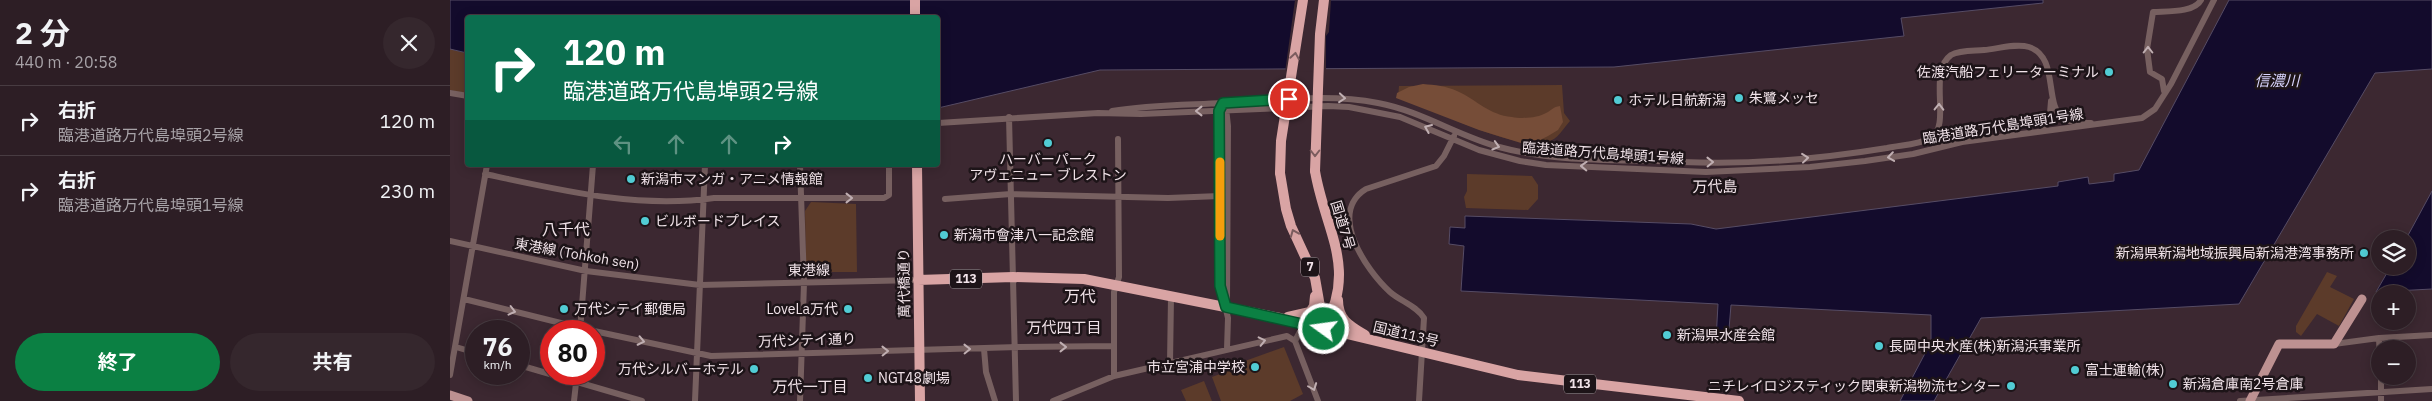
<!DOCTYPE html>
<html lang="ja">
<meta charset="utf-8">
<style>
:root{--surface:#2d1e25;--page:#35272d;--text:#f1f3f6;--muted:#a7a2a7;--line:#483c42;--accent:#0b8043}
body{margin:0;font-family:"IBM Plex Sans","Noto Sans JP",sans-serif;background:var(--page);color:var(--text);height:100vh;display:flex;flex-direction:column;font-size:19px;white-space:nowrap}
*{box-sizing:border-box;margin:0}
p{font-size:16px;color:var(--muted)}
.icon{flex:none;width:28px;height:28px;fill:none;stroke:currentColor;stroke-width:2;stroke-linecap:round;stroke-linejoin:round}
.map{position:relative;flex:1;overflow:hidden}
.sheet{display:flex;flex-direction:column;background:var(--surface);width:450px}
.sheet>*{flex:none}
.banner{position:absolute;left:15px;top:15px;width:475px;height:152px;border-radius:5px;box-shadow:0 2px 12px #0003,0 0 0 1px var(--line);background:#0b6e4f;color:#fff;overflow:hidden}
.tools{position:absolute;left:1921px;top:230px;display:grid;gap:10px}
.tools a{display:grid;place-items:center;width:45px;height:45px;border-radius:50%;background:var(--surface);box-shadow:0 2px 12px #0003,0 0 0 1px var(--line);font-size:25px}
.speed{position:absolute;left:15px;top:320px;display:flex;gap:10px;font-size:25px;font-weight:700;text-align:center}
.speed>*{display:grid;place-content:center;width:65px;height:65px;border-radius:50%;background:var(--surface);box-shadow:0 2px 12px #0003,0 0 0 1px var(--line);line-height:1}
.speed small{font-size:12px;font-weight:400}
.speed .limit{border:8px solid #d22;background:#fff;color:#111}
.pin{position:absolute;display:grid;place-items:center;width:42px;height:42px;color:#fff;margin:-21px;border:2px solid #fff;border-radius:50%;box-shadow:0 1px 5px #0007}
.me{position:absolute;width:55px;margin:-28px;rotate:284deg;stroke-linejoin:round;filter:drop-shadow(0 0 4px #0008)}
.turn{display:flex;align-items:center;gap:18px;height:105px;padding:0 15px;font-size:22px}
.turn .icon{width:65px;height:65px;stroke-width:2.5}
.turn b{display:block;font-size:35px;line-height:42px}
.lanes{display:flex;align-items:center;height:48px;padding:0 15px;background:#0003;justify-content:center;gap:25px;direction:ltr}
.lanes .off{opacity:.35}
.round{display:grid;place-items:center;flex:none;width:52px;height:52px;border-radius:26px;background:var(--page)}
.summary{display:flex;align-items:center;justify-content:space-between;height:85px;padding:0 15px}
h1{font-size:30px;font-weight:700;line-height:38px}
.button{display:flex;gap:10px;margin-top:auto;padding:10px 15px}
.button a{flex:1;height:58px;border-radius:30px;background:var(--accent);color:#fff;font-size:20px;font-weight:700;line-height:58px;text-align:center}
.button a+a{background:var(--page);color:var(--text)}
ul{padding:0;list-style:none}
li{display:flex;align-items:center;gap:15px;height:70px;padding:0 15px;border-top:1px solid var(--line)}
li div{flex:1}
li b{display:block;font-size:19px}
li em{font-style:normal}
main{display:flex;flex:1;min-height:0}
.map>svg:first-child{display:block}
.green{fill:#5c3b2a}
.forest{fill:#764d38}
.water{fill:#130b2c;stroke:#564c65}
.pier{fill:#3c2831}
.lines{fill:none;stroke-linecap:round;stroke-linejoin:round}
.minor{stroke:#776060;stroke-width:6}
.major{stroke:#bd9191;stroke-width:9}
.highway{stroke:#d9a4a4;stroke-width:10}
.highway-bridge{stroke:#d9a4a4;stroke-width:10}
.oneway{stroke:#c0afb2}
.oneway2{stroke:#7b5c5e}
.route-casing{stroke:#07532c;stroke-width:12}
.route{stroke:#0b8043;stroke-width:9}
.slow{stroke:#f59e0b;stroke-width:9}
.poi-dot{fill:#51ccd4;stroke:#1d1418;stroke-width:2}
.labels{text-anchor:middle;stroke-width:5;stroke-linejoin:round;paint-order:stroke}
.shield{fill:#1d1418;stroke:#b1a5aa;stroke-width:1}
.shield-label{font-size:12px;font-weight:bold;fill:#f1e3e9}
.poi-label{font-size:14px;fill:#f1e3e9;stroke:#1d1418;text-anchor:start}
.street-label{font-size:14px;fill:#f1e3e9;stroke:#1d1418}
.water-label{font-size:15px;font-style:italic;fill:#d9d5fe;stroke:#1d1418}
.neighbourhood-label{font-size:15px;fill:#f1e3e9;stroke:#1d1418}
.quarter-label{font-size:16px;fill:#f1e3e9;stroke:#1d1418}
</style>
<main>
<section class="sheet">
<div class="summary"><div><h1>2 分</h1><p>440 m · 20:58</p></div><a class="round"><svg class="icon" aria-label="close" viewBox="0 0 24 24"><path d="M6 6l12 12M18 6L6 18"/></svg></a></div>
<ul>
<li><svg class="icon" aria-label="right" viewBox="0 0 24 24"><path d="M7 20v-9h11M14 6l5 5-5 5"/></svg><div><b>右折</b><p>臨港道路万代島埠頭2号線</p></div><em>120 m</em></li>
<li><svg class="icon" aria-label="right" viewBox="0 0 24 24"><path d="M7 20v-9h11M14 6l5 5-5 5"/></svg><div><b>右折</b><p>臨港道路万代島埠頭1号線</p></div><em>230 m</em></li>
</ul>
<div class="button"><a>終了</a><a>共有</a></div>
</section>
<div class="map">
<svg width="1982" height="401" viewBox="0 0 1982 401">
<rect width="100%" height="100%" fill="#3c2831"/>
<!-- green -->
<path class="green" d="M0 49 17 53V94L0 90Z
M1112 85 1114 113 1120 121C1115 126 1109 137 1102 140 1067 155 985 108 948 98L949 86Z
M1017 174 1082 176 1088 185V199L1078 210 1016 208 1014 197 1017 191Z
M361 202 406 204 407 272H356L355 211Z
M1877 272 1887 276 1880 287 1904 299 1889 326 1867 314 1851 336 1846 332V326Z
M834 347 853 394 840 401H771L762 377 770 374V370Z
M754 381 762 401H736L731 390Z"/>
<!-- forest -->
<path class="forest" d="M973 84C985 85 996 86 1007 91 1027 100 1039 115 1062 117 1071 119 1088 118 1096 113 1102 110 1103 107 1110 106L1113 122 1108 130 1098 136 1084 143H1071L1029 130 946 98 947 93 959 87Z"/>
<!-- water -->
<path class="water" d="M0 0H1593V3L1451 18 1454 36 1164 67 650 70 488 108V18H18L17 53 0 49Z
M1779 0H1982V69L1925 73 1789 304 1531 318 1484 401H1450L1481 342V315L1281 305 1278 341 1266 340 1268 304 1011 291 1014 246 999 244 1000 227 1015 228V216L1241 224 1266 229 1608 186V182L1638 177 1639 184 1664 181V174L1689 170Z
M1982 191V289L1926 292 1941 266H1958V239H1956Z"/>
<!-- pier -->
<path class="pier" d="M845 0H881L879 32 876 36V71L835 72Z"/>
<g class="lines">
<!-- minor -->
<path class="minor" d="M1714 91 1712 79 1700 72 1697 49 1703 12C1717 11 1744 13 1751 0
M0 93 18 96
M770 108 769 280 778 318 777 349
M776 108 778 126 777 303
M662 111C698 105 736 105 773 103 825 101 877 93 928 103 971 111 1008 136 1049 147 1107 163 1172 159 1232 162 1300 165 1370 159 1437 148 1451 145 1468 145 1481 138 1502 125 1477 72 1501 55 1510 50 1524 51 1534 50 1547 49 1566 43 1579 47 1610 57 1593 106 1614 119 1621 124 1632 122 1641 123
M559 117 566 401
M488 123 648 113 691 114 878 106 899 107 950 117 1029 150 1070 161 1096 165 1256 172 1360 167 1415 161 1463 154 1512 142 1692 118 1705 109 1721 84 1764 0
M1593 131 1600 113 1601 101
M1486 134 1493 141 1502 143
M350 165 354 283 350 401
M35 174C110 190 187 209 264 198H434L439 195V165
M495 199 561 194 718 198 770 196
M0 241 136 271 250 285 468 280
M14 299 143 331
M130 331 143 165
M144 331 261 356 569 347 664 346
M1929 338 1930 361
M845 341 854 324
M1884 344 1929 338 1982 335
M6 347 26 353
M534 349 536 372 545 401
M720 363 721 297
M69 365 192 401
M0 375 37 165
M664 376V292L669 277 668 139
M1931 376V401
M124 401 127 374
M245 401 255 165
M603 401 664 376 837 336 845 341 868 401
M969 401 974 318C967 306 950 301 940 292 916 270 877 213 916 189L986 166 994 156 1004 136
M1790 401 1982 389"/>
<!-- major -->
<path class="major" d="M0 395 18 401
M1800 401 1829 344H1884L1912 299"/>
<!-- highway -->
<path class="highway" d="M465 0V18
M467 165 470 401
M865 171C875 231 908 267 874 329
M830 173 836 209 841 226 865 278 874 329
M468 280 563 277 634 279 830 318 1068 375 1289 401
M888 300C888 320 900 326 915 335
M838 317 860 312 864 306 865 296"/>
<!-- highway-bridge -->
<path class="highway-bridge" d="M865 171 870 34 874 0
M830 173 831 141 853 0"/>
</g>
<!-- one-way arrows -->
<defs><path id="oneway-chevron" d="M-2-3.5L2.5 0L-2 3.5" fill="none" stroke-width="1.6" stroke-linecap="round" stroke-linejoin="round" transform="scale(1.25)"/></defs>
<g class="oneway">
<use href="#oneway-chevron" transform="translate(1698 50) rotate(-90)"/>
<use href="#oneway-chevron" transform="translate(892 98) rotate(5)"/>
<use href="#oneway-chevron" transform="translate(1489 107) rotate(-89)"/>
<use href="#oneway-chevron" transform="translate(749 111) rotate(180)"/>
<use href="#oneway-chevron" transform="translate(978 128) rotate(-157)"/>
<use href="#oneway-chevron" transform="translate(1046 146) rotate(16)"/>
<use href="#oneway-chevron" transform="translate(1441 157) rotate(172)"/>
<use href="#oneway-chevron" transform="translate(1355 158) rotate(-6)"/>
<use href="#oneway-chevron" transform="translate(1260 162) rotate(-1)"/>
<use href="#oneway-chevron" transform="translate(1134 166) rotate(-178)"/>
<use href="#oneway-chevron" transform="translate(399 198)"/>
<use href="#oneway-chevron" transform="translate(62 311) rotate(14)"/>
<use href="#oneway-chevron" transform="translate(191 341) rotate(12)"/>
<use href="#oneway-chevron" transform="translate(812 341) rotate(-13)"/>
<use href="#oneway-chevron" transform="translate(613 347)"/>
<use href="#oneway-chevron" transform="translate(517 349) rotate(-1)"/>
<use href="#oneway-chevron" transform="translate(435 351) rotate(-1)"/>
<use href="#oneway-chevron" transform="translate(863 387) rotate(69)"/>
</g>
<g class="oneway2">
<use href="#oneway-chevron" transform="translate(845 56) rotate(-81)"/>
<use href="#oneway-chevron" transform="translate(865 153) rotate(90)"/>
<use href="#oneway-chevron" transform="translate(844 233) rotate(-112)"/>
</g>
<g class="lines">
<defs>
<path id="route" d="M839 99 773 103 769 111 770 286 776 307 874 329"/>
</defs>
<!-- route casing -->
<use href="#route" class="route-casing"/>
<!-- route -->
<use href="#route" class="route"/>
<!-- slow -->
<path class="slow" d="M770 162V236"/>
</g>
<!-- markers -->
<g class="poi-dot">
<circle cx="1659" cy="72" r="5"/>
<circle cx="1289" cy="98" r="5"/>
<circle cx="1168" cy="100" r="5"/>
<circle cx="598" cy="143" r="5"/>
<circle cx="181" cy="179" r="5"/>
<circle cx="195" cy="221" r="5"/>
<circle cx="494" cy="235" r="5"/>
<circle cx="1914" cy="253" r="5"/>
<circle cx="114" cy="309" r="5"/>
<circle cx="398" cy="309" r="5"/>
<circle cx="1217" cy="335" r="5"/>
<circle cx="1429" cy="346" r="5"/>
<circle cx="805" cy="367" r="5"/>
<circle cx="304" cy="369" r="5"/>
<circle cx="1625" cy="370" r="5"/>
<circle cx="418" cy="378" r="5"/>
<circle cx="1723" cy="384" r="5"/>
<circle cx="1561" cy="386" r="5"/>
</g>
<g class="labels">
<!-- shield labels -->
<g class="shield">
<rect x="851" y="257.5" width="18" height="19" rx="4"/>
<rect x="500" y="269.5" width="32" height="19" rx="4"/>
<rect x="1114" y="374.5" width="32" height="19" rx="4"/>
</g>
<g class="shield-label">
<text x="860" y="271">7</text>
<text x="516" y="283">113</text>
<text x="1130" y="388">113</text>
</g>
<!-- poi labels -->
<g class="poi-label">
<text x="1649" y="77" text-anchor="end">佐渡汽船フェリーターミナル</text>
<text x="1299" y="103">朱鷺メッセ</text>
<text x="1178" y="105">ホテル日航新潟</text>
<text x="598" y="164" text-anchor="middle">ハーバーパーク<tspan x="598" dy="16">アヴェニュー ブレストン</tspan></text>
<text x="191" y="184">新潟市マンガ・アニメ情報館</text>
<text x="205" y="226">ビルボードプレイス</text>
<text x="504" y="240">新潟市會津八一記念館</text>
<text x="1904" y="258" text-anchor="end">新潟県新潟地域振興局新潟港湾事務所</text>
<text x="124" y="314">万代シテイ郵便局</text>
<text x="388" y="314" text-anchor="end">LoveLa万代</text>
<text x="1227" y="340">新潟県水産会館</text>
<text x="1439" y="351">長岡中央水産(株)新潟浜事業所</text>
<text x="795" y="372" text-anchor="end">市立宮浦中学校</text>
<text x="294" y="374" text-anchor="end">万代シルバーホテル</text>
<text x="1635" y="375">富士運輸(株)</text>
<text x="428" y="383">NGT48劇場</text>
<text x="1733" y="389">新潟倉庫南2号倉庫</text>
<text x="1551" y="391" text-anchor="end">ニチレイロジスティック関東新潟物流センター</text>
</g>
<!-- street labels -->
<g class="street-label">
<text transform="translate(1553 126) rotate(-9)" y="5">臨港道路万代島埠頭1号線</text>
<text transform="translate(1153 153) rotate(4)" y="5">臨港道路万代島埠頭1号線</text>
<text transform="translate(893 225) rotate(73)" y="5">国道7号</text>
<text transform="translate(127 254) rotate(10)" y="5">東港線 (Tohkoh sen)</text>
<text transform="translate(359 270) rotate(-1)" y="5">東港線</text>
<text transform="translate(454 283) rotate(-91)" y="5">萬代橋通り</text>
<text transform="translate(956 334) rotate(13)" y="5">国道113号</text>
<text transform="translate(357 340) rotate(-2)" y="5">万代シテイ通り</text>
</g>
<!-- water labels -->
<g class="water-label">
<text x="1827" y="86">信濃川</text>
</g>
<!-- neighbourhood labels -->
<g class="neighbourhood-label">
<text x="1265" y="192">万代島</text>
<text x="614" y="333">万代四丁目</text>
<text x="360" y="392">万代一丁目</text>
</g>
<!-- quarter labels -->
<g class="quarter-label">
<text x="116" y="235">八千代</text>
<text x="630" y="302">万代</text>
</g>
</g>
</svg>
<div class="tools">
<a><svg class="icon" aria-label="layers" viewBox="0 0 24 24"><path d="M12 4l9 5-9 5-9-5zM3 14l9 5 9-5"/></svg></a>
<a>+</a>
<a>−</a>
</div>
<div class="speed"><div>76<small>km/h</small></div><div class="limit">80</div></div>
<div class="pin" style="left:839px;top:99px;background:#d93025"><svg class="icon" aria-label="arrive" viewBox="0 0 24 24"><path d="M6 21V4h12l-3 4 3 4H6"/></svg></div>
<svg class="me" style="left:874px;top:329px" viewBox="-20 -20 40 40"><circle r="17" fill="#0b8043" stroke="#fff" stroke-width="3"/><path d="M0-11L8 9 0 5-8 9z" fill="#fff"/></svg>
<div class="banner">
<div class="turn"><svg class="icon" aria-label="right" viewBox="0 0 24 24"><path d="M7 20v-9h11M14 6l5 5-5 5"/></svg><div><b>120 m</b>臨港道路万代島埠頭2号線</div></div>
<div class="lanes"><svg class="icon off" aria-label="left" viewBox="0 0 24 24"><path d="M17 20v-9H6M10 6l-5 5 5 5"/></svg><svg class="icon off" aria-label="ahead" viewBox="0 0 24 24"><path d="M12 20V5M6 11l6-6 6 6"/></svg><svg class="icon off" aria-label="ahead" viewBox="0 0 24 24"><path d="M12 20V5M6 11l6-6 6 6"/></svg><svg class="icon" aria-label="right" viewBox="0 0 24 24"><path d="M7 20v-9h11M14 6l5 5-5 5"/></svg></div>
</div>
</div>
</main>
